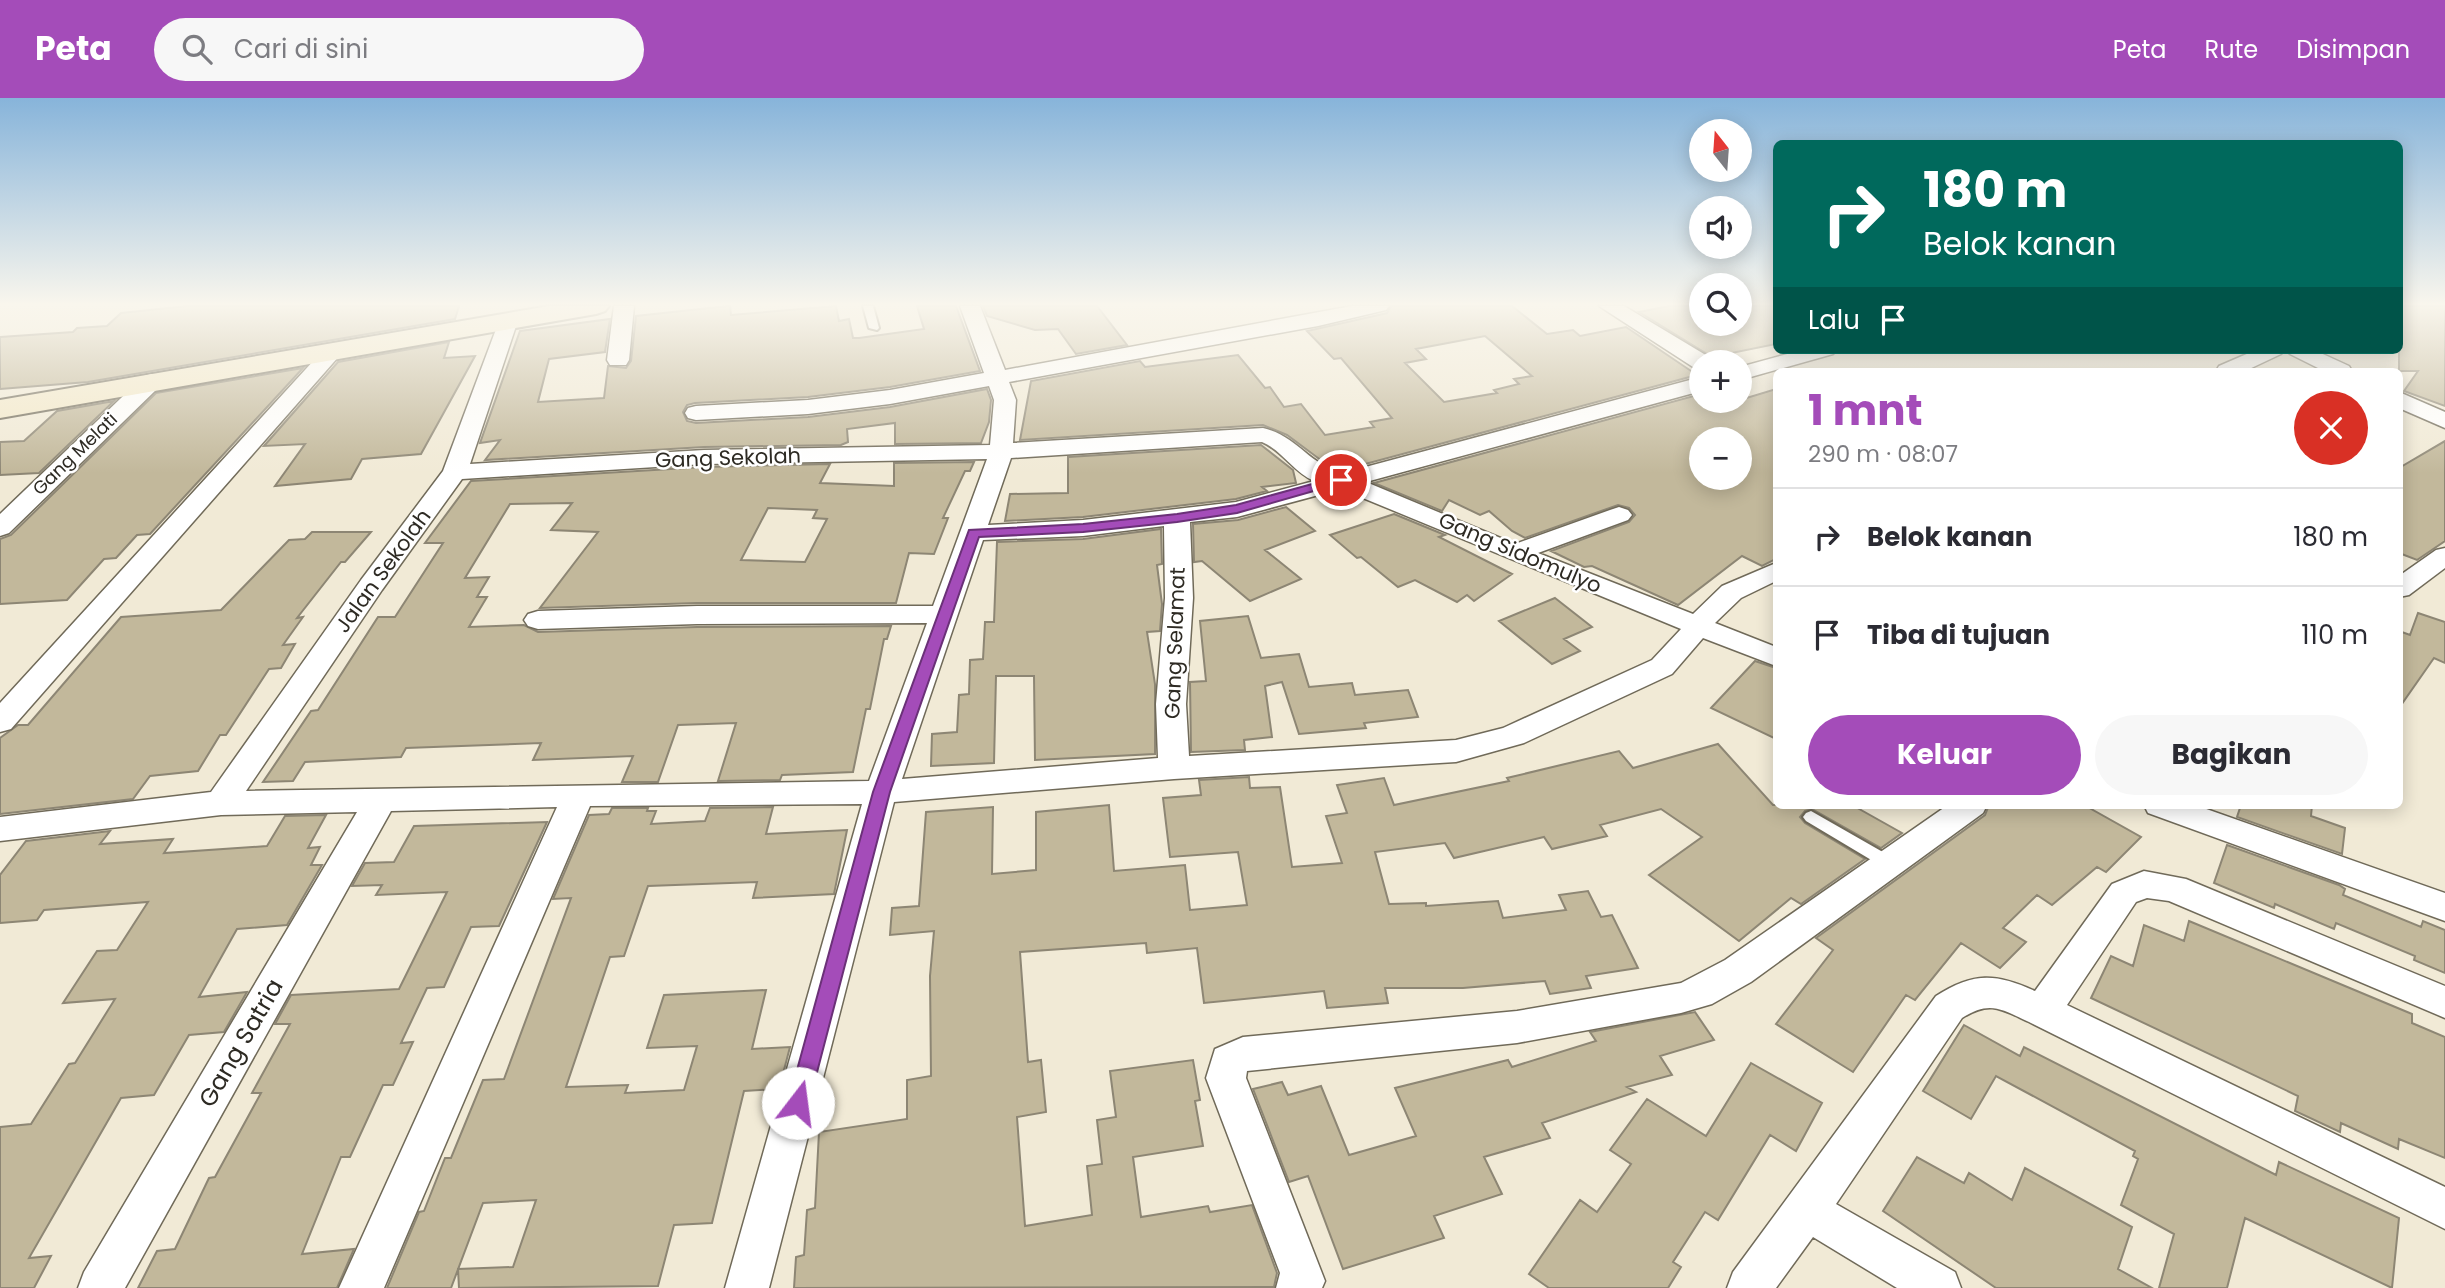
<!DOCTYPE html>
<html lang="id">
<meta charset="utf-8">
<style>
:root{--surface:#fff;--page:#f7f7f7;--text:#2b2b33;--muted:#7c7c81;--line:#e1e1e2;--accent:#a44cb9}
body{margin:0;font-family:Poppins,sans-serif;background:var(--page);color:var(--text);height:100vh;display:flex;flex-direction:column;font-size:26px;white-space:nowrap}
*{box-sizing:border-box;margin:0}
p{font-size:23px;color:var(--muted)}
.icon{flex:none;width:38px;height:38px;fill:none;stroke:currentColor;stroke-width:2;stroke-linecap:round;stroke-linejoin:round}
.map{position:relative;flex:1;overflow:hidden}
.side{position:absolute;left:1773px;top:270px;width:630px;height:441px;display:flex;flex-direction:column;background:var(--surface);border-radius:10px;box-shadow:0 4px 18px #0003}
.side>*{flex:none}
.guide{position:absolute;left:1773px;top:42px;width:630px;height:214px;border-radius:10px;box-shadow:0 4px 18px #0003;background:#00695c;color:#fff;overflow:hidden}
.needle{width:46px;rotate:343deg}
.tools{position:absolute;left:1689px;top:21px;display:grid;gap:14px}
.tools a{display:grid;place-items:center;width:63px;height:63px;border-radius:50%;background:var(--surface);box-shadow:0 4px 18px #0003;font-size:35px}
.pin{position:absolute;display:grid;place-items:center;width:60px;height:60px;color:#fff;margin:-30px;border:4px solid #fff;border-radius:50%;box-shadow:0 2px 7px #0007}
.me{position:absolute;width:77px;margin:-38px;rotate:15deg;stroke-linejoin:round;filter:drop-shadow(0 0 5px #0008)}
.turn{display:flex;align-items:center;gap:24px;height:147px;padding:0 35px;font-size:32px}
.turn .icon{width:91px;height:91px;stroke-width:2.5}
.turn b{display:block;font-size:49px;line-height:60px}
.then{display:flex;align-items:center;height:66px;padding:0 35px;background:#0003;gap:14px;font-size:26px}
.round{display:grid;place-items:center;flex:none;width:74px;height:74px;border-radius:37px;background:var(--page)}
.overview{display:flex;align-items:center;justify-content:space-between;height:119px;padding:0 35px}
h1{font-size:42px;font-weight:700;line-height:52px;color:var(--accent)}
.action{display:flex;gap:14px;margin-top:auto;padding:14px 35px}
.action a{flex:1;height:80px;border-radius:42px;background:var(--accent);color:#fff;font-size:28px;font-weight:700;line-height:80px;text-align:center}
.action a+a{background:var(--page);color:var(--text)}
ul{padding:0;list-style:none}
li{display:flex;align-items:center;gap:21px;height:98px;padding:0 35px;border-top:2px solid var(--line)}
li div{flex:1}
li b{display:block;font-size:26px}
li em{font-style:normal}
header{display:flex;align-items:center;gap:42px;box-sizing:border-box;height:98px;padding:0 35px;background:var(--accent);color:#fff}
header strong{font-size:33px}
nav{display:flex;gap:38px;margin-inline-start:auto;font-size:24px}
.search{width:490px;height:63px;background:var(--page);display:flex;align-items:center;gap:18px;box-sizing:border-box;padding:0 24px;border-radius:38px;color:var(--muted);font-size:26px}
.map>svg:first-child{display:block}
.building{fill:#c2b89b;stroke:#8d8674;stroke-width:2;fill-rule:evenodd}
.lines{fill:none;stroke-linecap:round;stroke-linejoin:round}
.lane-casing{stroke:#706a59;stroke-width:4}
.street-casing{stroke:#706a59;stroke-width:3}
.secondary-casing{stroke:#706a59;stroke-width:4}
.lane{fill:#fff;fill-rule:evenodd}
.street{fill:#fff;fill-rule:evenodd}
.secondary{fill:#f3e9ca;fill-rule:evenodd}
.route{fill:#a44cb9;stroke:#6b3178;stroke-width:2}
.labels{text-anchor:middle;stroke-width:5;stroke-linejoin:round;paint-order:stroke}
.far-street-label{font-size:18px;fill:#2d2a23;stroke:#fff}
.street-label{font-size:21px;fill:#2d2a23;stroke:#fff}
.near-street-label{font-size:24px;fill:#2d2a23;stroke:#fff}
</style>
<header>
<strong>Peta</strong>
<div class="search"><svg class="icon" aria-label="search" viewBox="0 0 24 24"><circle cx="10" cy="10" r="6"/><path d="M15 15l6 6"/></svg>Cari di sini</div>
<nav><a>Peta</a><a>Rute</a><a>Disimpan</a></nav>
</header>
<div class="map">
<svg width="2445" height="1190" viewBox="0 0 2445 1190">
<rect width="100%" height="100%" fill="#f1ead6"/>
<!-- building -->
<path class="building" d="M187 208H459L455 221 88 284 0 291V239L73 234 77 230 107 228 121 215Z
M728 208H730L731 217 836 208 839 223 849 221 853 240H859L924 231 917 208H956L980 273 890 289 808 299 695 305 687 307 683 314 687 323 696 325 808 319 890 309 987 291 991 302 989 324 981 345 895 346V325L847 331 848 344 841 347 704 349 485 362 500 342 480 345 520 233 610 221 605 254 549 261 538 304 604 300 608 268 626 270 631 263 636 218Z
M983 208H1097L1127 247 1076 256 1058 231 1035 232 987 218Z
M1391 208H1512L1547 236 1573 232 1580 238 1626 229 1697 277 1343 372 1322 363 1287 337 1263 327 1020 342 1031 283 1140 263 1145 269 1238 257 1265 290 1270 289 1284 309 1301 306 1325 337 1374 329 1370 324 1392 320 1341 260 1334 261 1307 233 1387 215ZM1485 238 1532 278 1514 281 1519 286 1494 292 1497 295 1444 304 1405 265 1426 261 1416 251Z
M1669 208H1701V226H1740V208H1776V246L1712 259 1639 214Z
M2399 208H2445V308L2404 293 2418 273H2399Z
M449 244 444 260 475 258 421 356 362 361 351 381 275 388 305 346 264 348 338 264Z
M303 270 150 436 137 437 116 460 104 461 67 502 0 506V441L11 437 156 295Z
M1776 291V461L1762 468 1742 458 1678 507 1592 468 1584 469 1551 453 1629 424 1635 417 1629 410 1618 407 1525 440 1512 433 1489 413 1480 417 1449 402 1442 413 1374 385 1701 296V303L1730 305ZM1701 341H1740V380H1701Z
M114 303 39 375 0 377V344L24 343 57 313Z
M2445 343V443L2417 462 2399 455V370Z
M1261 347 1293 372 1296 385 1262 389 1267 393 1236 401 1083 419 1005 423 1010 396 1068 395V359Z
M974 364 970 373H965L943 420H948L934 456 909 455 896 505H697L540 510 598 434 551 432 572 405 510 406 465 480 489 479 477 499H487L469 529 524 527 538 534 697 529 891 528 887 541H884L870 611H866L853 674 782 677 780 682 718 683 736 625 678 627 658 684H622L633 658 533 662 541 645 406 650 401 659 305 664 293 683 263 684 311 613 318 612 378 519H395L443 445H425L471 383 704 369 830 366 820 385 894 388V365ZM768 410 817 412 813 420 827 421 805 464 741 462Z
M1286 409 1315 433 1265 452 1301 481 1250 503 1202 463 1194 464 1193 426 1238 422Z
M1394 416 1445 437 1439 439 1512 476 1474 503 1467 497 1457 504 1415 482 1398 489 1361 459 1357 460 1330 437Z
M1161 431 1162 466 1157 467 1162 506 1160 533 1147 534 1155 586V656L1035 662 1034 578H996L994 665 931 668 932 636 957 634 959 597 969 596 970 562 983 561 985 524H994L997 444 1083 441Z
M312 434H371L345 464H341L297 520 303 519 283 547 295 546 281 570 269 571 226 637H220L198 673 150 678 133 701 0 716V640L18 627H28L121 519 221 512 289 442 305 441Z
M1555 500 1592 529 1564 541 1580 553 1552 566 1499 523Z
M2418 515 2445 524V565L2434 560 2399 610V533L2410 537Z
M1248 518 1261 560 1299 556 1309 589 1352 585 1355 597 1408 592 1418 619 1364 625 1366 630 1299 636 1282 584 1265 588 1272 639 1244 642 1245 652 1191 654 1190 584 1206 583 1200 523Z
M1755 563 1776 570V641L1711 610Z
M1718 646 1773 707H1852L1902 735 1881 750 1812 711 1805 713 1800 719 1805 725 1865 761 1801 806 1791 800 1739 843 1649 777 1702 739 1661 711 1600 727 1607 738 1552 751 1544 739 1454 760 1445 745 1375 754 1389 806 1426 805V808L1498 803 1503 820 1566 812 1559 797 1588 793 1601 819 1612 817 1638 870 1586 878 1591 890 1550 896 1545 883 1463 890H1385L1388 905 1327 910 1324 893 1204 905 1197 850 1147 855 1146 845 1020 854 1028 964 1041 962 1046 1014 1017 1019 1025 1128 1092 1117 1087 1068 1102 1066 1097 1022 1116 1019 1110 973 1193 962 1200 1002 1195 1003 1203 1048 1133 1059 1141 1119 1208 1108 1210 1114 1252 1107 1277 1175 1274 1189 794 1190 796 1159 804 1157 807 1112 815 1110 819 1034 907 1021V982L931 978 930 878 934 833 890 837 892 810 919 808 926 714 993 709 992 776 1036 772V714L1109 707 1114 773 1185 767 1190 812 1247 807 1238 754 1170 759 1163 700 1201 697 1199 682 1249 679 1250 690 1280 689 1292 769 1342 765 1326 718 1347 715 1337 687 1384 680 1394 707 1509 683 1507 680 1619 653 1633 670Z
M1989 707H2084L2141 739 2106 774 2097 769 2052 807 2037 797 2003 830 2026 844 2000 870 1961 845 1915 902 1906 897 1853 974 1776 926 1833 852 1816 840 1985 717Z
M2241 707H2312L2311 718 2345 730 2342 756 2237 719Z
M773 709 766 736 847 732 834 796 753 800 757 784 648 788 624 858 610 859 566 989 628 987 625 995 684 992 697 948 647 950 664 897 766 892 752 951 790 949 779 991 744 993 712 1125 674 1127 658 1188 459 1190 458 1171 513 1169 536 1102 483 1105 451 1190H387L419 1114 424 1113 445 1060H451L483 982 504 981 571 800 553 801 589 717 609 716 612 710H648L647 713H656L651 726 705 723 710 710Z
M326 717 308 750 320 749 311 767H322L287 827 237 831 199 899 247 894 224 934 189 937 154 997 121 1000 29 1160 51 1158 34 1190H0V1029L31 1026 69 966 75 965 115 901 63 905 97 853 117 852 148 804 44 812 37 822 0 825V777L26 743 110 733 100 746 173 741 164 755 267 748 285 718Z
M547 724 499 828 471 829 444 889 427 890 401 945 413 944 393 987H383L350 1059H341L302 1156 354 1151 337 1190H138L157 1153 175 1151 209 1080 215 1079 261 995H252L290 926H275L291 897 399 891 447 794 376 797 382 787 352 788 365 765 394 764 414 728Z
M2227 747 2339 787 2345 791 2343 797 2421 829 2423 823 2445 832V875L2414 862 2415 858 2336 825 2334 831 2275 806 2274 810 2214 785Z
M2189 823 2412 916V925L2445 939V1060L2399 1041 2398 1051 2341 1025 2340 1034 2295 1013 2298 998 2091 900 2111 858 2133 868 2144 827 2184 843Z
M1695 914 1714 942 1660 958 1672 977 1627 989 1636 994 1542 1025 1550 1040 1484 1059 1502 1096 1434 1118 1444 1140 1343 1171 1308 1078 1289 1084 1253 991 1282 984 1288 997 1321 988 1349 1057 1416 1038 1395 990 1508 962 1512 969 1596 943 1590 934Z
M1964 927 2020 958 2024 949 2276 1077 2279 1064 2399 1120 2392 1190 2245 1120 2227 1190H2159L2174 1136 2121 1107 2138 1061 2133 1058 2135 1053 1996 978 1971 1021 1923 993Z
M1751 965 1822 1005 1796 1053 1770 1037 1718 1122 1705 1114 1673 1164 1681 1169 1668 1190H1549L1529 1176 1580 1102 1597 1114 1631 1066 1610 1052 1647 1001 1706 1038Z
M1917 1059 1964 1085 1969 1075 2012 1102 2025 1070 2132 1129 2118 1171 2152 1190H1996L1883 1113Z"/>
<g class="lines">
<defs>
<path id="lane" d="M863 208H873L879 230 877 232 869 230Z
M1811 713 1895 761 1897 765 1895 769 1889 771 1883 769 1806 723 1803 719 1806 715Z"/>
<path id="street" d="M614 208H634L629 262 626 267H610L607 262Z
M960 208H980L1005 272 1352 208H1389L1386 212 1318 228 1009 284 1016 302 1013 345 1263 330C1299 339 1307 366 1343 375L1701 279V293L1366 384 1515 446 1610 412 1619 409 1628 412 1632 417 1628 422 1538 455 1693 516 1722 488 1776 465V483L1741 500 1715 525 1776 549V568L1703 540 1672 576 1524 645 1456 664 1174 681 894 704 769 1190H725L862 706 590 708 384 1190H339L557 709 391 713 125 1190H78L84 1174 357 714 221 717 0 743V719L211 694 361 482 443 373 501 218H515L518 222 470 366 704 352 990 347 994 302 989 288 890 306 808 316 696 322 688 320 685 315 688 310 696 308 808 302 890 292 984 275ZM1262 344C1283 353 1293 374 1314 383L1236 404 1083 422 988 427 1011 360ZM987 361 933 508H697L538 513 528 516 524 522 528 528 538 531 697 526 927 525 869 683 246 693 382 492 462 381 704 366ZM1341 391 1681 531 1652 562 1503 630 1456 642 1189 658 1186 606 1193 500 1190 424 1237 419ZM1164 428 1165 500 1156 606 1158 660 902 681 983 442 1083 438Z
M1599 208H1624L1709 259 1712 264H1701V270L1693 269Z
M333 247 340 249 344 253 340 257 11 631 0 634V605L326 249Z
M1802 252H1837L1833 256 1740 282V269Z
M2256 252H2285L2281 256 2245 273H2216L2219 268Z
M2286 252H2314L2349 268 2352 273H2324L2290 256Z
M152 276 160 278 163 283 160 288 9 435 0 438V416L144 278Z
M2399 294 2445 314V330L2399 310Z
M2445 450V470L2409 497 2399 499V478L2436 452Z
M1948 707H1987L1983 715 1751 884 1712 906 1681 915 1517 945 1247 973 1246 980 1325 1183 1322 1190H1276L1280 1175 1206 980 1215 951 1243 939 1517 913 1681 885 1725 862Z
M2144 707H2195L2445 795V823L2148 715Z
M2144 773 2186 781 2445 888V920L2169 803 2147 800 2136 804 2067 907 2445 1089V1131L2029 924C2001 911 1990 902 1962 920L1836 1106 1955 1174 1961 1190H1897L1813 1139 1776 1190H1727L1733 1174 1936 898C1973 874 1996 875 2035 893L2112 786Z"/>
<path id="secondary" d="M549 208H609L605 213 596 216 0 320V302Z"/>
</defs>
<!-- lane casing -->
<use href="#lane" class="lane-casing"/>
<!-- street casing -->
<use href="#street" class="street-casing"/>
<!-- secondary casing -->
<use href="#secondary" class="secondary-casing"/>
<!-- lane -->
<use href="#lane" class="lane"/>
<!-- street -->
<use href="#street" class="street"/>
<!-- secondary -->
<use href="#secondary" class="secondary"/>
</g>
<!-- sky -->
<linearGradient id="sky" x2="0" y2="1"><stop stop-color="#87b4da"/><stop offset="0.55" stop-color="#f9f6ed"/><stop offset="1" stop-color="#f9f6ed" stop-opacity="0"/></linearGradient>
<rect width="2445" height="375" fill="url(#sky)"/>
<!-- route -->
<path class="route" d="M1341 378 1347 382 1345 384 1237 415 1177 424 1083 434 979 439 890 694 809 1005 806 1012 798 1015 791 1012 788 1005 873 694 969 432 1083 426 1177 416 1236 407Z"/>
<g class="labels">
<!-- far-street labels -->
<g class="far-street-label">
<text transform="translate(75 356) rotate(-44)" y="6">Gang Melati</text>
</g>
<!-- street labels -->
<g class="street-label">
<text transform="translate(728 360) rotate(-2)" y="7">Gang Sekolah</text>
<text transform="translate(1520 455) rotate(23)" y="7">Gang Sidomulyo</text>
<text transform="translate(383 473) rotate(-54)" y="7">Jalan Sekolah</text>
<text transform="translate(1175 545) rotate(-88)" y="7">Gang Selamat</text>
</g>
<!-- near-street labels -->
<g class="near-street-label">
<text transform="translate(241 945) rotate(-60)" y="8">Gang Satria</text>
</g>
</g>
</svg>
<div class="tools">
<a><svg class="needle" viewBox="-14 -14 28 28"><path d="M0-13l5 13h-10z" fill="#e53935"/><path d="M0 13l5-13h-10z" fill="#7c7c81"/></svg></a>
<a><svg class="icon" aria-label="sound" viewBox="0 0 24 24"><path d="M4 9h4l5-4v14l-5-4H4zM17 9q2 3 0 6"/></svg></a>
<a><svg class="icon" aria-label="search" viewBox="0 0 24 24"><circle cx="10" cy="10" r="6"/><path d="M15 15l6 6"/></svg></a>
<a>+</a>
<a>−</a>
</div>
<div class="pin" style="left:1341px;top:382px;background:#d93025"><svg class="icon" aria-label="arrive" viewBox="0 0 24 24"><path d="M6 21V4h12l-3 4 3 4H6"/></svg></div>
<svg class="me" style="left:798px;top:1005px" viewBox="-20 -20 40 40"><circle r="19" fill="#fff"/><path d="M0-13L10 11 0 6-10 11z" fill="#a44cb9"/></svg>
<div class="guide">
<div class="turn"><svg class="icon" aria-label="right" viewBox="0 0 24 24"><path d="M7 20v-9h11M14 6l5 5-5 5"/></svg><div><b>180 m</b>Belok kanan</div></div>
<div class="then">Lalu<svg class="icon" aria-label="arrive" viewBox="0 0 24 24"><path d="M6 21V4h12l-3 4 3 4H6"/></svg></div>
</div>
<section class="side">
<div class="overview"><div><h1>1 mnt</h1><p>290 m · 08:07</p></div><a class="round" style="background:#d93025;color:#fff"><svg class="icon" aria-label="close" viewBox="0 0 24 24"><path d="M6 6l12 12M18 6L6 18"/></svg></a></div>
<ul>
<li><svg class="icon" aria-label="right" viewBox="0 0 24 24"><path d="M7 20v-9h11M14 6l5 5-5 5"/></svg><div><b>Belok kanan</b></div><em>180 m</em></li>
<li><svg class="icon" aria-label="arrive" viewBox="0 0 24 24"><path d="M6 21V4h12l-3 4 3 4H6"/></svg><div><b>Tiba di tujuan</b></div><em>110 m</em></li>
</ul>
<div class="action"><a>Keluar</a><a>Bagikan</a></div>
</section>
</div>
